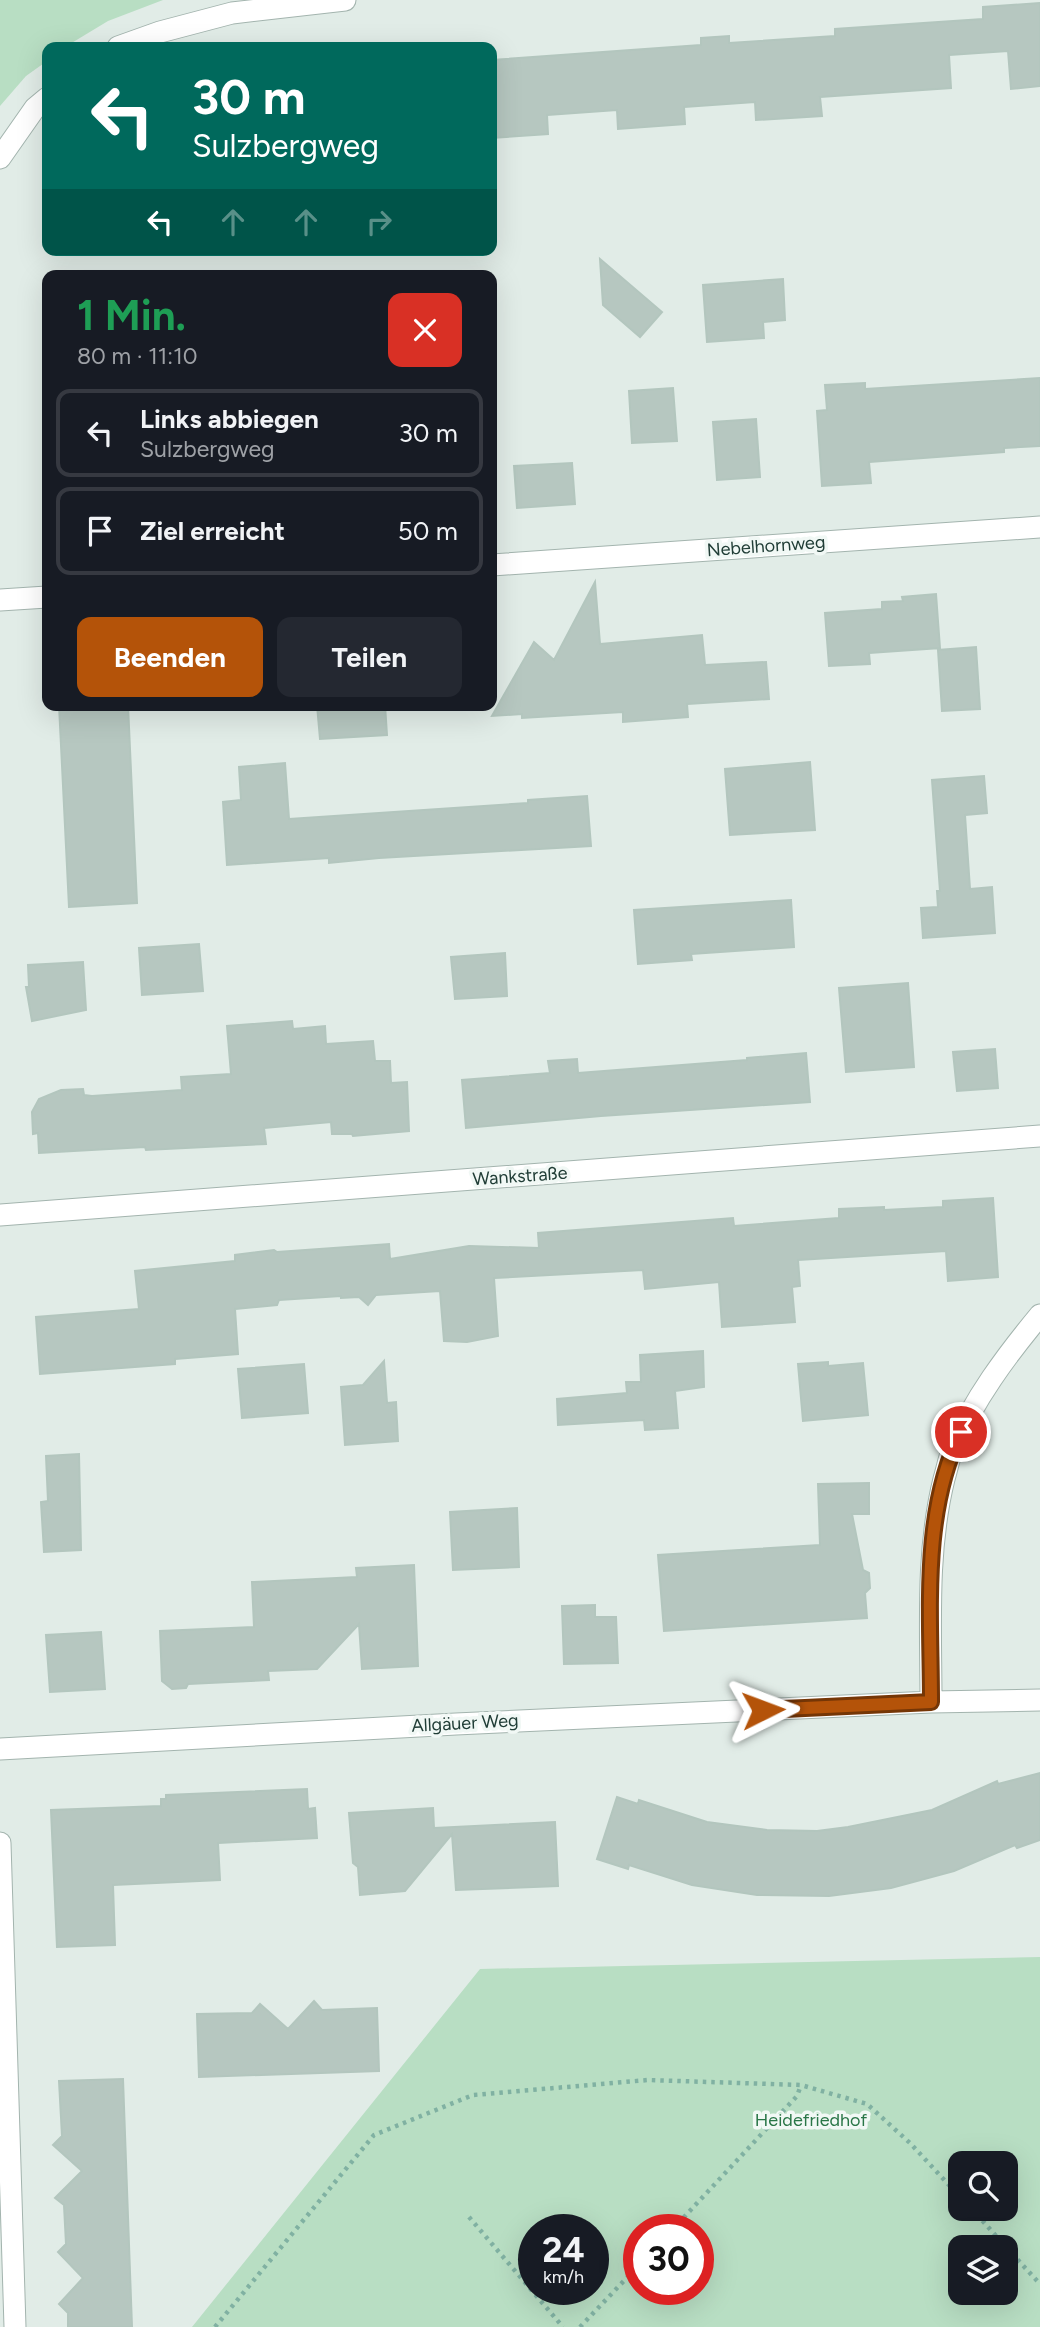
<!DOCTYPE html>
<html lang="de">
<meta charset="utf-8">
<style>
:root{--surface:#171b24;--page:#242831;--text:#f1f3f6;--muted:#9ea1a6;--line:#363941;--accent:#b45309}
body{margin:0;font-family:Figtree,sans-serif;background:var(--page);color:var(--text);height:100vh;display:flex;flex-direction:column;font-size:26px;white-space:nowrap}
*{box-sizing:border-box;margin:0}
p{font-size:23px;color:var(--muted)}
.icon{flex:none;width:38px;height:38px;fill:none;stroke:currentColor;stroke-width:2;stroke-linecap:round;stroke-linejoin:round}
.map{position:relative;flex:1;overflow:hidden}
.details{position:absolute;left:42px;top:270px;width:455px;height:441px;display:flex;flex-direction:column;background:var(--surface);border-radius:14px;box-shadow:0 7px 28px #0002}
.details>*{flex:none}
.guide{position:absolute;left:42px;top:42px;width:455px;height:214px;border-radius:14px;box-shadow:0 7px 28px #0002;background:#00695c;color:#fff;overflow:hidden}
.fabs{position:absolute;left:948px;top:2151px;display:grid;gap:14px}
.fabs a{display:grid;place-items:center;width:70px;height:70px;border-radius:14px;background:var(--surface);box-shadow:0 7px 28px #0002;font-size:35px}
.speed{position:absolute;left:518px;top:2214px;display:flex;gap:14px;font-size:35px;font-weight:700;text-align:center}
.speed>*{display:grid;place-content:center;width:91px;height:91px;border-radius:50%;background:var(--surface);box-shadow:0 7px 28px #0002;line-height:1}
.speed small{font-size:18px;font-weight:400}
.speed .limit{border:10px solid #d22;background:#fff;color:#111}
.pin{position:absolute;display:grid;place-items:center;width:60px;height:60px;color:#fff;margin:-30px;border:4px solid #fff;border-radius:50%;box-shadow:0 2px 7px #0007}
.me{position:absolute;width:77px;margin:-38px;rotate:87deg;stroke-linejoin:round;filter:drop-shadow(0 0 5px #0008)}
.turn{display:flex;align-items:center;gap:24px;height:147px;padding:0 35px;font-size:32px}
.turn .icon{width:91px;height:91px;stroke-width:2.5}
.turn b{display:block;font-size:49px;line-height:60px}
.lanes{display:flex;align-items:center;height:66px;padding:0 35px;background:#0003;justify-content:center;gap:35px;direction:ltr}
.lanes .off{opacity:.35}
.round{display:grid;place-items:center;flex:none;width:74px;height:74px;border-radius:14px;background:var(--page)}
.summary{display:flex;align-items:center;justify-content:space-between;height:119px;padding:0 35px}
h1{font-size:42px;font-weight:700;line-height:52px;color:#1e9e55}
.action{display:flex;gap:14px;margin-top:auto;padding:14px 35px}
.action a{flex:1;height:80px;border-radius:14px;background:var(--accent);color:#fff;font-size:28px;font-weight:700;line-height:80px;text-align:center}
.action a+a{background:var(--page);color:var(--text)}
ul{padding:0;list-style:none}
li{display:flex;align-items:center;gap:21px;height:88px;margin:0 14px 10px;padding:0 21px;border:4px solid var(--line);border-radius:14px}
li div{flex:1}
li b{display:block;font-size:26px}
li em{font-style:normal}
.map>svg:first-child{display:block}
.green{fill:#b8dec3;fill-rule:evenodd}
.building{fill:#b6c7c0;stroke:#b3c6be;stroke-width:2}
.lines{fill:none;stroke-linecap:round;stroke-linejoin:round}
.street-casing{stroke:#a3b4ae;stroke-width:23}
.path{stroke:#80b1a2;stroke-width:4.5;stroke-dasharray:3.5 5;stroke-linecap:butt}
.street{stroke:#fff;stroke-width:21}
.route-casing{stroke:#753606;stroke-width:18}
.route{stroke:#b45309;stroke-width:12}
.labels{text-anchor:middle;stroke-width:7;stroke-linejoin:round;paint-order:stroke}
.street-label{font-size:18px;fill:#203d36;stroke:#f1f8f5}
.park-label{font-size:18px;fill:#297647;stroke:#f1f8f5}
</style>
<div class="map">
<svg width="1040" height="2327" viewBox="0 0 1040 2327">
<rect width="100%" height="100%" fill="#e1ece7"/>
<!-- green -->
<path class="green" d="M0 0H163L108 21 65 47H47V61L26 76 0 106Z
M1040 1957V2327H192L480 1969ZM961 2163H1006V2208H961ZM534 2230H593V2289H534ZM639 2230H698V2289H639ZM961 2247H1006V2292H961Z"/>
<!-- building -->
<path class="building" d="M1040 3V86L1011 89 1008 51 949 55 951 88 820 97 822 116 756 120 755 102 684 107 685 124 618 129 617 110 547 115 548 134 492 138V60L701 45V38L729 36V43L835 36V29L983 19V7Z
M600 259 662 312 640 337 603 305Z
M783 279 785 320 763 322 764 338 707 342 703 285Z
M1040 378V446L1004 448V452L869 462 871 483 822 486 817 411 827 410 825 385 865 383V389Z
M673 388 677 441 632 443 629 391Z
M756 419 760 477 717 480 713 422Z
M572 463 575 504 517 508 514 466Z
M595 582 600 644 702 635 705 665 766 662 769 699 687 704 688 717 623 722V712L522 718V714L492 716 534 642 554 660Z
M936 594 940 648 869 653 870 664 829 666 825 613 882 609V602L903 601 902 597Z
M976 647 980 709 942 711 938 650Z
M59 705H128L137 903 69 907Z
M317 705H385L387 735 320 739Z
M810 762 815 830 730 835 725 769Z
M285 763 289 819 528 803V800L587 796 591 846 379 858 329 863V858L227 865 223 802 241 800 239 767Z
M984 776 987 813 965 815 970 889 992 887 995 933 923 938 921 908 938 907 937 891H940L932 780Z
M791 900 794 947 691 954 692 960 638 964 634 910Z
M199 944 203 991 142 995 139 948Z
M505 953 507 996 455 999 451 957Z
M83 962 86 1010 32 1021 26 987H29L28 965Z
M908 983 914 1067 846 1072 839 988Z
M292 1021 293 1029 325 1026 326 1044 373 1041 375 1061H390L391 1083 407 1082 409 1131 353 1136 352 1134H332L331 1122 264 1128 266 1144 146 1150 145 1147 39 1153 38 1133 33 1134 32 1112 39 1099 61 1090 83 1089 84 1095 92 1096 182 1090 181 1077 231 1074 227 1026Z
M995 1049 998 1088 957 1091 953 1052Z
M806 1053 810 1102 601 1116 466 1128 462 1080 550 1073 548 1061 577 1059 578 1073 747 1060V1058Z
M993 1198 998 1277 948 1281 946 1251 798 1260 800 1286 792 1287 795 1322 722 1327 719 1282 645 1289 643 1270 494 1278 498 1336 467 1342 444 1341 440 1291 376 1295 368 1305 359 1297 341 1298V1296L279 1300 277 1305 235 1309 238 1354 175 1359V1364L40 1374 36 1317 139 1309 135 1271 235 1261V1255L274 1250 277 1252 389 1244 390 1259 469 1246 539 1248 538 1233 733 1218 734 1226 839 1218V1209L884 1207V1210L943 1207V1201Z
M703 1351 704 1387 675 1391 678 1428 645 1430 644 1420 558 1425 557 1399 627 1393 626 1382H641L640 1355Z
M384 1361 387 1403 396 1402 398 1441 345 1445 341 1387 363 1385Z
M828 1362V1366L863 1363 868 1415 803 1421 798 1364Z
M304 1364 308 1413 242 1418 238 1369Z
M79 1454 81 1550 44 1552 41 1502 48 1501 46 1456Z
M869 1483V1514H852L863 1570 869 1573 870 1588 865 1593 867 1618 664 1631 658 1555 820 1545 818 1484Z
M517 1508 519 1567 453 1570 450 1512Z
M414 1565 418 1666 362 1669 359 1624 317 1669 268 1671 269 1680 188 1684 186 1688 172 1689 162 1681 160 1631 254 1627 252 1582 357 1577 356 1568Z
M595 1605V1617H616L618 1663 564 1664 562 1606Z
M101 1632 105 1689 50 1692 46 1635Z
M1040 1773V1840L1017 1848 1015 1845 954 1871 891 1888 829 1896 757 1895 692 1885 629 1865 628 1869 597 1859 617 1797 638 1804 639 1800 707 1822 767 1830 817 1831 848 1827 932 1810 997 1781 998 1784Z
M307 1789 308 1809 315 1808 317 1838 218 1843 220 1880 113 1885 115 1945 57 1947 51 1810 161 1806V1799H166V1795Z
M433 1808 434 1828 555 1822 558 1886 456 1890 452 1834 405 1891 360 1895 358 1867 353 1863 349 1813Z
M314 2001 322 2010 377 2008 379 2071 199 2077 197 2014 252 2013 260 2004 288 2029Z
M123 2079 132 2327H68V2313L59 2304 83 2278 58 2252 66 2244 65 2225 64 2205 55 2198 82 2171 53 2145 62 2136 59 2081Z"/>
<g class="lines">
<defs>
<path id="street" d="M118 47 160 32 232 13 345 0
M0 158 35 108 47 98
M492 565 1040 527
M0 600 47 597
M0 1215 1040 1136
M931 1702C931 1627 926 1552 944 1479 947 1469 949 1458 953 1448 974 1399 1006 1356 1040 1315
M0 1749 456 1724 931 1702 1040 1700
M0 1843 15 2327"/>
</defs>
<!-- street casing -->
<use href="#street" class="street-casing"/>
<!-- path -->
<path class="path" d="M971 2208 1006 2247
M469 2217 563 2327
M672 2230 797 2096 801 2085
M1006 2247 1040 2284
M215 2327 374 2135 473 2095 648 2080 801 2085 867 2104 910 2143 961 2198
M580 2327 639 2265"/>
<!-- street -->
<use href="#street" class="street"/>
</g>
<g class="lines">
<defs>
<path id="route" d="M763 1710 931 1702C931 1613 921 1514 961 1432"/>
</defs>
<!-- route casing -->
<use href="#route" class="route-casing"/>
<!-- route -->
<use href="#route" class="route"/>
</g>
<g class="labels">
<!-- street labels -->
<g class="street-label">
<text transform="translate(766 546) rotate(-4)" y="6">Nebelhornweg</text>
<text transform="translate(520 1176) rotate(-4)" y="6">Wankstraße</text>
<text transform="translate(465 1723) rotate(-3)" y="6">Allgäuer Weg</text>
</g>
<!-- park labels -->
<g class="park-label">
<text x="811" y="2126">Heidefriedhof</text>
</g>
</g>
</svg>
<div class="fabs">
<a><svg class="icon" aria-label="search" viewBox="0 0 24 24"><circle cx="10" cy="10" r="6"/><path d="M15 15l6 6"/></svg></a>
<a><svg class="icon" aria-label="layers" viewBox="0 0 24 24"><path d="M12 4l9 5-9 5-9-5zM3 14l9 5 9-5"/></svg></a>
</div>
<div class="speed"><div>24<small>km/h</small></div><div class="limit">30</div></div>
<div class="pin" style="left:961px;top:1432px;background:#d93025"><svg class="icon" aria-label="arrive" viewBox="0 0 24 24"><path d="M6 21V4h12l-3 4 3 4H6"/></svg></div>
<svg class="me" style="left:763px;top:1710px" viewBox="-20 -20 40 40"><path d="M0-17L14 15 0 8-14 15z" fill="#b45309" stroke="#fff" stroke-width="4"/></svg>
<div class="guide">
<div class="turn"><svg class="icon" aria-label="left" viewBox="0 0 24 24"><path d="M17 20v-9H6M10 6l-5 5 5 5"/></svg><div><b>30 m</b>Sulzbergweg</div></div>
<div class="lanes"><svg class="icon" aria-label="left" viewBox="0 0 24 24"><path d="M17 20v-9H6M10 6l-5 5 5 5"/></svg><svg class="icon off" aria-label="ahead" viewBox="0 0 24 24"><path d="M12 20V5M6 11l6-6 6 6"/></svg><svg class="icon off" aria-label="ahead" viewBox="0 0 24 24"><path d="M12 20V5M6 11l6-6 6 6"/></svg><svg class="icon off" aria-label="right" viewBox="0 0 24 24"><path d="M7 20v-9h11M14 6l5 5-5 5"/></svg></div>
</div>
<section class="details">
<div class="summary"><div><h1>1 Min.</h1><p>80 m · 11:10</p></div><a class="round" style="background:#d93025;color:#fff"><svg class="icon" aria-label="close" viewBox="0 0 24 24"><path d="M6 6l12 12M18 6L6 18"/></svg></a></div>
<ul>
<li><svg class="icon" aria-label="left" viewBox="0 0 24 24"><path d="M17 20v-9H6M10 6l-5 5 5 5"/></svg><div><b>Links abbiegen</b><p>Sulzbergweg</p></div><em>30 m</em></li>
<li><svg class="icon" aria-label="arrive" viewBox="0 0 24 24"><path d="M6 21V4h12l-3 4 3 4H6"/></svg><div><b>Ziel erreicht</b></div><em>50 m</em></li>
</ul>
<div class="action"><a>Beenden</a><a>Teilen</a></div>
</section>
</div>
